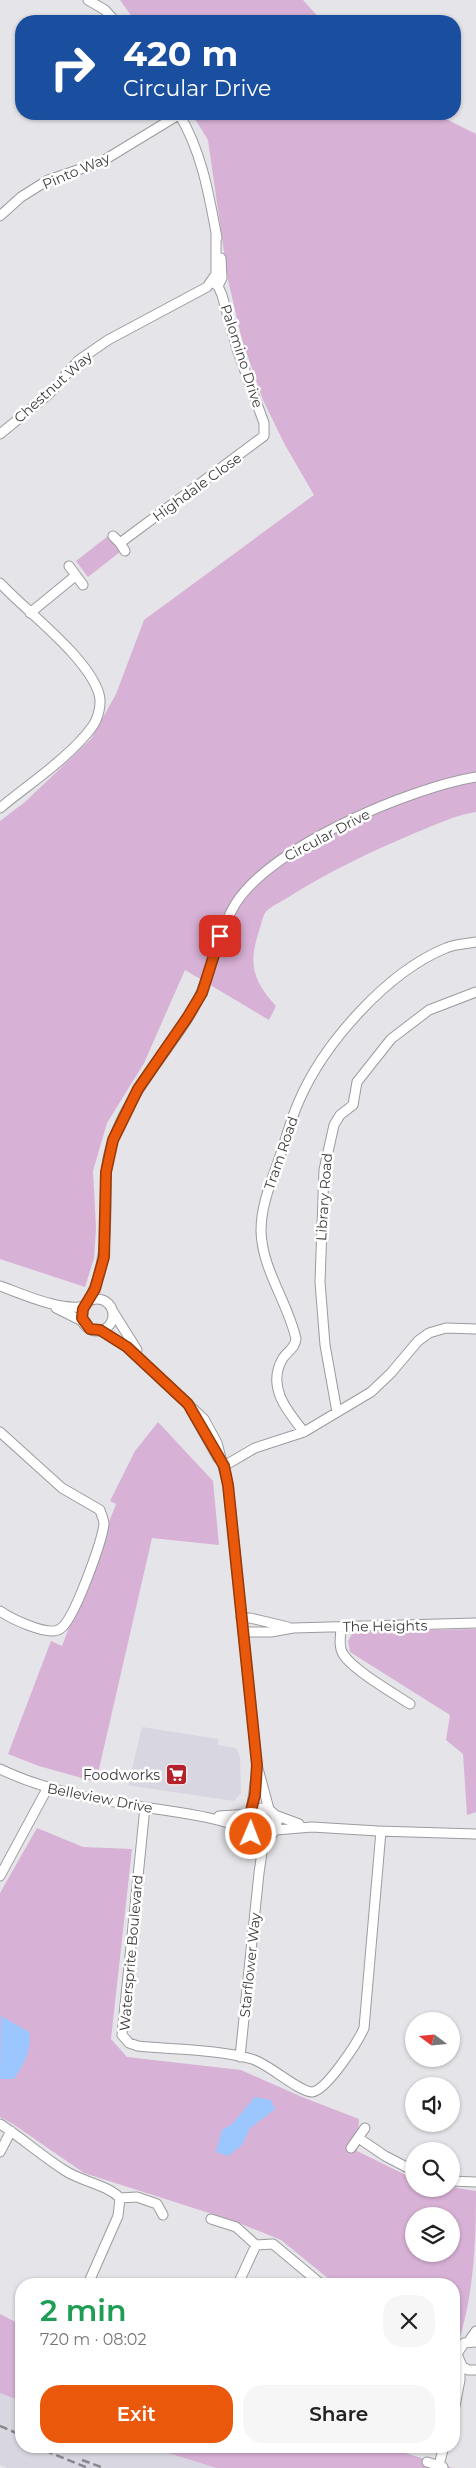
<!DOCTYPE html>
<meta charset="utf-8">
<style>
:root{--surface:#fff;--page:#f6f6f6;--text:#222;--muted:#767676;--accent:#ea580c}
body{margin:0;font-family:Montserrat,sans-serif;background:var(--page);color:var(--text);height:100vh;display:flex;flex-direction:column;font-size:19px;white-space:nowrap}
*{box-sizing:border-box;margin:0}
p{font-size:16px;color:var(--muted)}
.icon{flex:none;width:28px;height:28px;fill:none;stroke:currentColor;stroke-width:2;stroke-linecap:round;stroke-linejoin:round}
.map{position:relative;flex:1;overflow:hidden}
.side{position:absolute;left:15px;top:2278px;width:445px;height:175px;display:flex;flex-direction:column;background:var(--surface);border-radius:20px;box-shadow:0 1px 4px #0004}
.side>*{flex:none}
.banner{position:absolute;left:15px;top:15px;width:446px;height:105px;border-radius:20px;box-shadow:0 1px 4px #0004;background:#1a4fa0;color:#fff;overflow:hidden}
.needle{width:32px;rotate:286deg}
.fabs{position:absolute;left:405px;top:2012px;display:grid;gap:10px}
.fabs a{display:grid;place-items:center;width:55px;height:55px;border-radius:50%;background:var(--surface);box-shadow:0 1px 4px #0004;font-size:25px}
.pin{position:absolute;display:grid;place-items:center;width:42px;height:42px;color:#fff;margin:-21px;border-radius:10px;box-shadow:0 2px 8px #0006}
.me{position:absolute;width:55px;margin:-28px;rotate:1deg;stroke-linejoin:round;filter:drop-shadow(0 0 4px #0008)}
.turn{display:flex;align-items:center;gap:18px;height:105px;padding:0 25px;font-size:22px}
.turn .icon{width:65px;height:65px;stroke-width:2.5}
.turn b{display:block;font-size:35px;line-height:42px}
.round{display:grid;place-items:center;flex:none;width:52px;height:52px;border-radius:20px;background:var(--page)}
.headline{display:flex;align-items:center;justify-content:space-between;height:85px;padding:0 25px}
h1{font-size:30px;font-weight:600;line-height:38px;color:#1e9e55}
.button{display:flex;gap:10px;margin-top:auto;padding:10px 25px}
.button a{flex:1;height:58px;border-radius:20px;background:var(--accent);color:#fff;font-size:20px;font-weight:600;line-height:58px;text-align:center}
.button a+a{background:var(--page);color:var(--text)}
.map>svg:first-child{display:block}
.built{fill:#d8d7e1}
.green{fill:#d8b1d6;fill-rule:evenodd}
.water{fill:#9cc7fe}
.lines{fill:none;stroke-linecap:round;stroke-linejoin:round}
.minor-casing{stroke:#9c9b9f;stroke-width:11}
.minor{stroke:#fff;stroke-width:9}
.rail{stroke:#88878a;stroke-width:2.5;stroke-dasharray:8 4;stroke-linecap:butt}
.route-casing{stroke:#983908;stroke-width:12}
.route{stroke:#ea580c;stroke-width:9}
.labels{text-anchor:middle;stroke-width:5;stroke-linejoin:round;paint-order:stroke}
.street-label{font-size:14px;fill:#3d3d3e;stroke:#fff}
.poi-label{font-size:14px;fill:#3d3d3e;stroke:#fff;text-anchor:end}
</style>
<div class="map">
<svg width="476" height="2468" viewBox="0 0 476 2468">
<rect width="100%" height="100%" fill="#e5e4e8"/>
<!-- built -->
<path class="built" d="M142 1727 218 1739V1745L236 1748 240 1757 241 1793 234 1801 126 1785H128Z
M0 2393 21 2401V2446H146L216 2468H8L0 2465Z"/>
<!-- green -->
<path class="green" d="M120 0H303L322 21H135Z
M192 114H436L476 134V812C455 815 435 825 415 833 370 852 328 872 287 898 281 902 269 907 265 913 262 918 261 926 259 931 248 964 253 981 276 1006L269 1020 185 970 144 1063 107 1123 93 1171 96 1228 94 1258 85 1287 0 1259V821L25 802 91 739 116 694 144 620 314 495 285 445 263 400 242 340 228 280 208 140Z
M108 536 120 552 88 577 76 561Z
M158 1422 213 1481 219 1545 152 1538 96 1782 39 1766 8 1754 51 1641 62 1646 116 1504 110 1501 135 1451Z
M476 1629V1812L467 1815 463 1754 446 1740 450 1715 350 1652 348 1641 353 1632Z
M37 1828 83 1847 132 1849 111 2039 127 2057 241 2070 302 2097 359 2119 357 2151 414 2179V2189H451V2187L476 2191C476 2241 474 2292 459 2340L454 2342V2284H335L281 2240 234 2221 84 2173 13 2124 0 2117V1893ZM414 2216H451V2254H414Z
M0 2314 21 2325V2401L0 2393Z
M146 2446H383L453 2468H216Z"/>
<!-- water -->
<path class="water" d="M1 2016 29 2032C32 2050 24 2064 14 2079H0Z
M255 2097 271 2100 275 2109 250 2128 242 2145 228 2156 216 2152 222 2130 232 2124Z"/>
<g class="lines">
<defs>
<path id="minor" d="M88 0 105 10 115 21
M179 114C202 152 209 195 217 238
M0 216 21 197 48 180 101 162 180 114
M218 286 222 278 221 258
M0 434 49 394 79 360 108 340 207 287 216 274V233
M113 536 120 543 125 551
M120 543 264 436V423L237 349 222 295 218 286 212 282
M69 566 83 585
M0 583C27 612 88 657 99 694 102 704 98 719 92 727 70 757 29 784 0 808
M30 613 74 577
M0 1286C23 1294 61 1312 85 1306
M81 1315a16 16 0 1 1 32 0a16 16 0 1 1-32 0Z
M88 1302C105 1269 106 1236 106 1200 106 1184 105 1169 109 1154 122 1102 160 1062 188 1018 211 982 214 939 236 903 272 846 410 788 476 777
M56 1308 84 1322
M112 1310 137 1350
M100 1330 127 1347 204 1419 217 1443 228 1485 257 1765 269 1809
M191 1410 218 1458
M337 1412 325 1345 320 1282 324 1170 334 1125 340 1115 353 1105 357 1082 391 1039 429 1010 476 992
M0 1432 62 1488 100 1510C101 1514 104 1520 104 1524 102 1541 74 1621 60 1629 48 1637 10 1618 0 1611
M304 1432C287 1411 266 1386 283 1358 288 1351 295 1348 296 1339 288 1302 262 1270 261 1231 261 1206 270 1185 278 1162 285 1142 290 1121 299 1101 324 1043 387 972 446 948 455 944 466 944 476 942
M224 1466 255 1448 304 1432 371 1392 391 1373 418 1341 429 1333 446 1328 476 1329
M241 1618H250L288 1627
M341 1627C341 1635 338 1646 343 1654 353 1670 393 1693 410 1704
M243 1632H271L293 1628 476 1623
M0 1769C46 1791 94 1799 144 1807 180 1813 216 1816 249 1831
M145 1807 122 2035 129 2043 138 2046C175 2050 216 2049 252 2059 269 2064 299 2092 312 2092 326 2091 358 2042 364 2028L381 1831
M247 1823a15 15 0 1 1 30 0a15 15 0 1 1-30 0Z
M251 1812 256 1777
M275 1815 299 1824
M219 1816 250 1814
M276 1830 312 1827 378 1831 476 1834
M0 1876 47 1789
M240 2057 259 1873 262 1852 267 1837
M0 2124C22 2138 42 2156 64 2170 82 2182 106 2184 120 2198L137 2197 157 2204 163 2215
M360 2139 385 2156 414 2171
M351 2148 365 2128
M0 2152 11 2131
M451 2181 476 2182
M211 2219 236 2227 256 2245
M256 2245 273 2244 321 2284
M88 2284 118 2216 120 2198
M238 2284 256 2245
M469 2341 476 2331
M476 2342 464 2343 457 2354 462 2366 468 2370H476
M454 2411 460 2380V2364
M427 2462 443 2467
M439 2465 444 2446"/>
</defs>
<!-- minor casing -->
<use href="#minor" class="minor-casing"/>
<!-- minor -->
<use href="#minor" class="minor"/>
<!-- rail -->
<path class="rail" d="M0 2426 21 2435
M34 2446 88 2468
M82 2460 104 2468"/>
</g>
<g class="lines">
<defs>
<path id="route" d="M220 936 202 993 187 1018 138 1089 113 1140 106 1172 104 1257 95 1289 83 1309 82 1318 90 1329 100 1330 127 1347 188 1404 224 1466 228 1485 257 1765 255 1795 247 1826 251 1834"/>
</defs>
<!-- route casing -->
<use href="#route" class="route-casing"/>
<!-- route -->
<use href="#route" class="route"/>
</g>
<!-- icons -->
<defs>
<symbol id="supermarket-square" viewBox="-11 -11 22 22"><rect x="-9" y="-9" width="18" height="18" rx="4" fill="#b2212c" stroke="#fff"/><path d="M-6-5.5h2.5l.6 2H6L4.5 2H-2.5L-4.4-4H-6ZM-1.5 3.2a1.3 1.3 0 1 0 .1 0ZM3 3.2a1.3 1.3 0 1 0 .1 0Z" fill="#fff"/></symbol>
</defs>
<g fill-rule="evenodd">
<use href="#supermarket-square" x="164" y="1762" width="25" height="25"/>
</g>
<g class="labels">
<!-- street labels -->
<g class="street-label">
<text transform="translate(76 171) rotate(-23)" y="5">Pinto Way</text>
<text transform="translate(242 356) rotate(72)" y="5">Palomino Drive</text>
<text transform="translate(53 387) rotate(-42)" y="5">Chestnut Way</text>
<text transform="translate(197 487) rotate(-36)" y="5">Highdale Close</text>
<text transform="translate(327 835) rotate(-28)" y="5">Circular Drive</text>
<text transform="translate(281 1153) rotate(-71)" y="5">Tram Road</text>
<text transform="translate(324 1197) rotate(-86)" y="5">Library Road</text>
<text transform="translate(385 1626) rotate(-1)" y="5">The Heights</text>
<text transform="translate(100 1798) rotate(11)" y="5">Belleview Drive</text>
<text transform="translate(131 1953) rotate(-85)" y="5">Watersprite Boulevard</text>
<text transform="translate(250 1965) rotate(-84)" y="5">Starflower Way</text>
</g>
<!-- poi labels -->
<g class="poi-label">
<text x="160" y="1780">Foodworks</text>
</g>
</g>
</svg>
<div class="fabs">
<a><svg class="needle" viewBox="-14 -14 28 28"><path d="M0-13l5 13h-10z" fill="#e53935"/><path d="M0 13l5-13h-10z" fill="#767676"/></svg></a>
<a><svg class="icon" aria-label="sound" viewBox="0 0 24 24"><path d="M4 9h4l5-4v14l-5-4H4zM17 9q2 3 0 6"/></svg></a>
<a><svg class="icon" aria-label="search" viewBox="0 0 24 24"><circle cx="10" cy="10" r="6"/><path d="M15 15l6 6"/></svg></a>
<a><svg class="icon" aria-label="layers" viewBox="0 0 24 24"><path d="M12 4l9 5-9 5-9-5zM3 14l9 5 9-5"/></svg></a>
</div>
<div class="pin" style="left:220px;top:936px;background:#d93025"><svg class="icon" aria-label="arrive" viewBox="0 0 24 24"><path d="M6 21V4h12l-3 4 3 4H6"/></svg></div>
<svg class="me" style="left:251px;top:1834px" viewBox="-20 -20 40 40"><circle r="17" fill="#ea580c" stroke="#fff" stroke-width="3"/><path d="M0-11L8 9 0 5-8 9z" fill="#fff"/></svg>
<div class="banner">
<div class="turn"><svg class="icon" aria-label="right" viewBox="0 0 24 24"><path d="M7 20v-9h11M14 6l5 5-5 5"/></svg><div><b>420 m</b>Circular Drive</div></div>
</div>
<section class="side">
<div class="headline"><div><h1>2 min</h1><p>720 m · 08:02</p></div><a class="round"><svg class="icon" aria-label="close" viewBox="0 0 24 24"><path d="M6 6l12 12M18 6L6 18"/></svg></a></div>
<div class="button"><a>Exit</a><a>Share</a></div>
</section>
</div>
